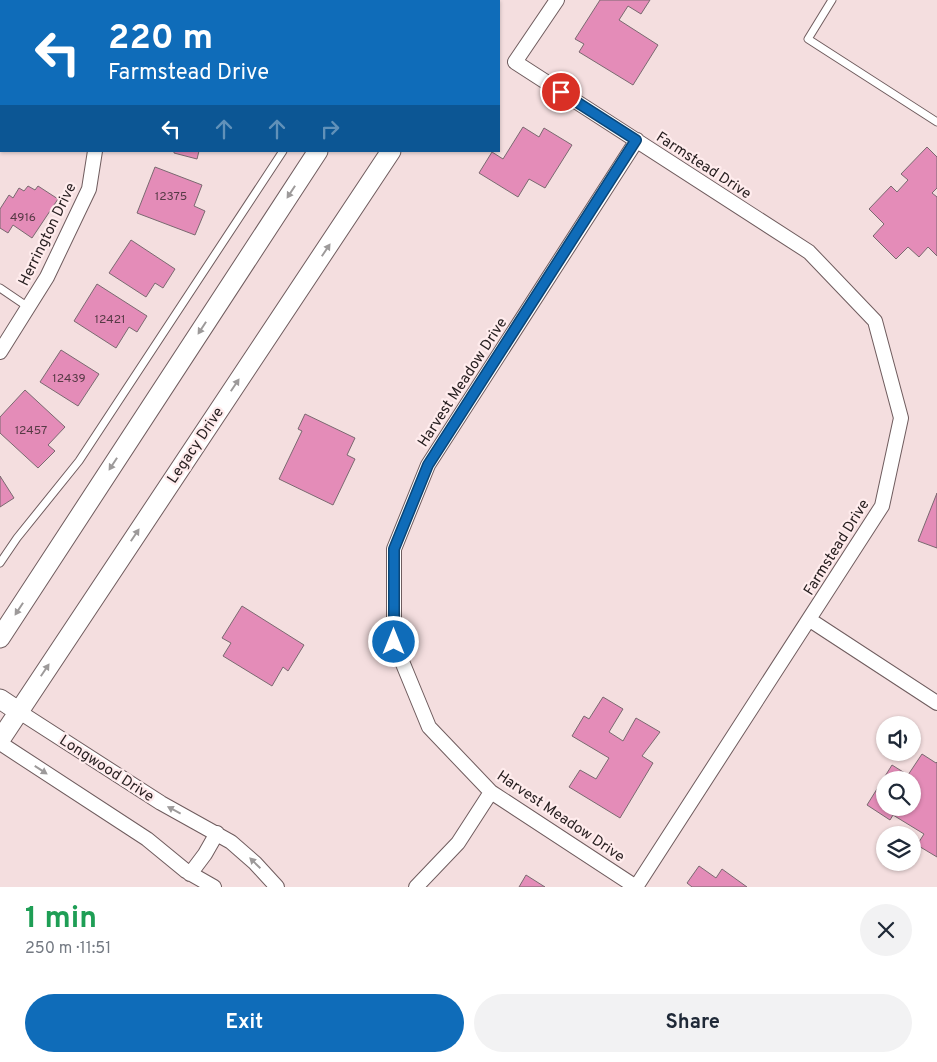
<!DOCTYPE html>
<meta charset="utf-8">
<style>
:root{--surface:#fff;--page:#f2f2f3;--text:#1f2937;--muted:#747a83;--accent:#0f6cb9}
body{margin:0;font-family:Overpass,sans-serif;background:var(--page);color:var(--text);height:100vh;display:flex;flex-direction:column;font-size:19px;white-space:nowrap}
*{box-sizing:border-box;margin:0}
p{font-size:16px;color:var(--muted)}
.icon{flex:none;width:28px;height:28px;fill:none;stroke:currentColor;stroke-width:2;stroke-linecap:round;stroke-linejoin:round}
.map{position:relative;height:887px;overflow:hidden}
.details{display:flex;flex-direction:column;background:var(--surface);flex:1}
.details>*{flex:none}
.top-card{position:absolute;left:0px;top:0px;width:500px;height:152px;box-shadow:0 1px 4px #0004;background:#0f6cb9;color:#fff;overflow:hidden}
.buttons{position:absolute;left:876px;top:716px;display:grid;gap:10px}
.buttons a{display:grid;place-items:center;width:45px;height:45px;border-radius:50%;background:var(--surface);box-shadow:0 1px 4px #0004;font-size:25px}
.pin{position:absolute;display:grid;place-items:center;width:42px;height:42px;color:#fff;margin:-21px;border:2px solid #fff;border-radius:50%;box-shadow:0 1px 5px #0007}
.me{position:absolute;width:55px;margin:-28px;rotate:0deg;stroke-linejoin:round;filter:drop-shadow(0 0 4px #0008)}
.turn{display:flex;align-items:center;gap:18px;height:105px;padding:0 25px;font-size:22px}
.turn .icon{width:65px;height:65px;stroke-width:2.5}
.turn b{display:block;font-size:35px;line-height:42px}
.lanes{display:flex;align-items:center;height:48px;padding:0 25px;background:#0003;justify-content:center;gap:25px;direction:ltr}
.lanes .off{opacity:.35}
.round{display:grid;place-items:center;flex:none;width:52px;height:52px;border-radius:26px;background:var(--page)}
.summary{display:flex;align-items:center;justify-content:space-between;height:85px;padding:0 25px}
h1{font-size:30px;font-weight:700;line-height:38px;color:#1e9e55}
.button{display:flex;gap:10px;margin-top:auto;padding:10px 25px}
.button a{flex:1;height:58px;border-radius:30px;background:var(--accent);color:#fff;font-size:20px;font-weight:700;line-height:58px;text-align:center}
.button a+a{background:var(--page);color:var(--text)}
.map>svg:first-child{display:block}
.building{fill:#e48cb8;stroke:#7a6970;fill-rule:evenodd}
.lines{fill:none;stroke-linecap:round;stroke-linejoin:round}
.lane-casing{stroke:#6f5c5e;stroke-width:9}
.street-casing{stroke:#6f5c5e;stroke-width:16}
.secondary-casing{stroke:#6f5c5e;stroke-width:21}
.lane{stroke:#fff;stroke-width:7}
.street{stroke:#fff;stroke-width:14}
.secondary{stroke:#fff;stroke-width:19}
.oneway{fill:#9d9a9a}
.route-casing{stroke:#0a4678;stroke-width:12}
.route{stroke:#0f6cb9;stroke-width:9}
.labels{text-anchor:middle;stroke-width:4.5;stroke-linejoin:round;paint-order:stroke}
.number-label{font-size:12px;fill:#563a45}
.street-label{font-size:15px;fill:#261e1f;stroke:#ffeced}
</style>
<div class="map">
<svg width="937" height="887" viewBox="0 0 937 887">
<rect width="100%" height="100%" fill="#f4dedf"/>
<!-- building -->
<path class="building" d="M134 0H183V1H134Z
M600 0H650L641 14 628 6 619 20 658 45 633 85 579 52 584 44 575 39Z
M523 127 539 137 544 128 572 145 545 188 529 179 518 197 479 173 492 152 503 159Z
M927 147 937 157V188L932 193 937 197V256L928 247 919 257 908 247 896 259 873 236 884 224 869 209 891 186 897 192 908 180 901 174Z
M174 151H199L197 159 174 153Z
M155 167 202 185 194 206 205 211 195 235 137 213Z
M28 186 35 190 38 186 58 199 32 238 13 225 8 233 0 228V209L9 195 13 198 19 188 24 191Z
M131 240 175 269 163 288 155 283 146 297 109 273Z
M97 284 147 316 137 332 129 327 116 348 74 321Z
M61 350 99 374 78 406 40 382Z
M25 390 65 427 48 445 55 451 38 468 0 433V417Z
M305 414 355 438 347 455 355 459 333 505 279 479 302 431 298 429Z
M0 476 14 498 0 507Z
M937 493V548L918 541Z
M242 606 304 645 288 671 283 667 272 686 223 656 231 643 222 638Z
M603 697 623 709 609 732 623 741 636 718 660 732 642 756 653 763 620 818 569 787 580 770 596 779 609 758 572 736 584 716 589 719Z
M922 754 936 763 937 762V857L917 845 924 834 893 815 890 820 867 805 892 765 908 775ZM885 780H912V808H885Z
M699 866 716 878 722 869 747 887H692L687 883Z
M526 875 545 887H519Z"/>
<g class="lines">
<defs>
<path id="lane" d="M832 0 808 39 937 122
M379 1 380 0
M0 288 28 307
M0 563 17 538 79 461 283 151"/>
<path id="street" d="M106 0V1
M557 0 515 62 809 252 875 321 901 418 882 506 636 887 491 792 429 727 394 642V549L428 465 637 140
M0 123 1 124
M0 352 47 277 89 189 95 151
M810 620 937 703
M18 711 161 803 231 842 255 863 277 887
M0 743 147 839 186 871 214 887
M190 874 205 854 217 833
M416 887 458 843 491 792"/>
<path id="secondary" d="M415 1 416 0
M487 1V0
M0 638 318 151
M0 699 18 711
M0 740 391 151"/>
</defs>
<!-- lane casing -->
<use href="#lane" class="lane-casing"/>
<!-- street casing -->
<use href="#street" class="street-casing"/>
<!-- secondary casing -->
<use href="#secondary" class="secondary-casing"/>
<!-- lane -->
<use href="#lane" class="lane"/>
<!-- street -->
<use href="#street" class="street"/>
<!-- secondary -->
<use href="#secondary" class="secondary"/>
</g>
<!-- one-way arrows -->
<defs><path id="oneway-solid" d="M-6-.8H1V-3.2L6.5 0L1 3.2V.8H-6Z" transform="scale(1.25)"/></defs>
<g class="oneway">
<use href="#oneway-solid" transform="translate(291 192) rotate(123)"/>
<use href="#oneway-solid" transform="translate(326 250) rotate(-56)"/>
<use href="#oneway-solid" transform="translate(202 328) rotate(123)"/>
<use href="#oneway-solid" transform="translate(235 385) rotate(-56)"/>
<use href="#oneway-solid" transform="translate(113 464) rotate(123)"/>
<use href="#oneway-solid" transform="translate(135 535) rotate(-56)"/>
<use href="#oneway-solid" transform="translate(19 609) rotate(123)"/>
<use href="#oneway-solid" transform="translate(45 670) rotate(-56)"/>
<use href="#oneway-solid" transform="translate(41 770) rotate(33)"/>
<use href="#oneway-solid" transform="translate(174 810) rotate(-152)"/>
<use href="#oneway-solid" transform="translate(255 863) rotate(-136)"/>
</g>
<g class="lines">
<defs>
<path id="route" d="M394 642V549L428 465 636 140 561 92"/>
</defs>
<!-- route casing -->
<use href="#route" class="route-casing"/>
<!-- route -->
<use href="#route" class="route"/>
</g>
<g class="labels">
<!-- number labels -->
<g class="number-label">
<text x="171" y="200">12375</text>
<text x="23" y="221">4916</text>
<text x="110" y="323">12421</text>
<text x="69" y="382">12439</text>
<text x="31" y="434">12457</text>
</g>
<!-- street labels -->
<g class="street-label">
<text transform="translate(704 165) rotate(33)" y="5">Farmstead Drive</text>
<text transform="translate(47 234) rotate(-64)" y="5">Herrington Drive</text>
<text transform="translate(462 382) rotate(-57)" y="5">Harvest Meadow Drive</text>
<text transform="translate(195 445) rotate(-56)" y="5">Legacy Drive</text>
<text transform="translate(836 547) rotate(-58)" y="5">Farmstead Drive</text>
<text transform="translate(107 768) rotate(33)" y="5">Longwood Drive</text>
<text transform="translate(561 816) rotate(34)" y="5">Harvest Meadow Drive</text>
</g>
</g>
</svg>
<div class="buttons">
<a><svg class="icon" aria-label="sound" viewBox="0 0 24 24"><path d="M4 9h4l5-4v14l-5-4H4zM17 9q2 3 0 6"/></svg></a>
<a><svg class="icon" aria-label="search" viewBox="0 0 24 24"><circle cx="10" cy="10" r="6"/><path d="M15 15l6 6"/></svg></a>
<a><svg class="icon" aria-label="layers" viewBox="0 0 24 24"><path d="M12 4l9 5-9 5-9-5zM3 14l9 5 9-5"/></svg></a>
</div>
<div class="pin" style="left:561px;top:92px;background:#d93025"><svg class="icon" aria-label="arrive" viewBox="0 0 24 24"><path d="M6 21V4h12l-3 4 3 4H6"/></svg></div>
<svg class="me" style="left:394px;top:642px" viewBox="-20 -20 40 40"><circle r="17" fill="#0f6cb9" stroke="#fff" stroke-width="3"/><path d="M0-11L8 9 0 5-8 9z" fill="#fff"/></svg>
<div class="top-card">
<div class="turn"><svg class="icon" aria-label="left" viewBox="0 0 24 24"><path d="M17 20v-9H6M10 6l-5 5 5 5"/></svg><div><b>220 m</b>Farmstead Drive</div></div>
<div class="lanes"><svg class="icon" aria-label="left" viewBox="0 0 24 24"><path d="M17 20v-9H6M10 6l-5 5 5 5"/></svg><svg class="icon off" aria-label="ahead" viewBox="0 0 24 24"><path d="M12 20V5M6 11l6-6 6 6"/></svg><svg class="icon off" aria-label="ahead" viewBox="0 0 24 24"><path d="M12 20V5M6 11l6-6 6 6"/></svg><svg class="icon off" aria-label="right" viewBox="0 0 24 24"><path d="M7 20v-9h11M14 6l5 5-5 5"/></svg></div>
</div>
</div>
<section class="details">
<div class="summary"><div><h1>1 min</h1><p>250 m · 11:51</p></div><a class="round"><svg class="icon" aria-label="close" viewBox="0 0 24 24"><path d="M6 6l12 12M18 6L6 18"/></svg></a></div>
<div class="button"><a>Exit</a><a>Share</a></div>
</section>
